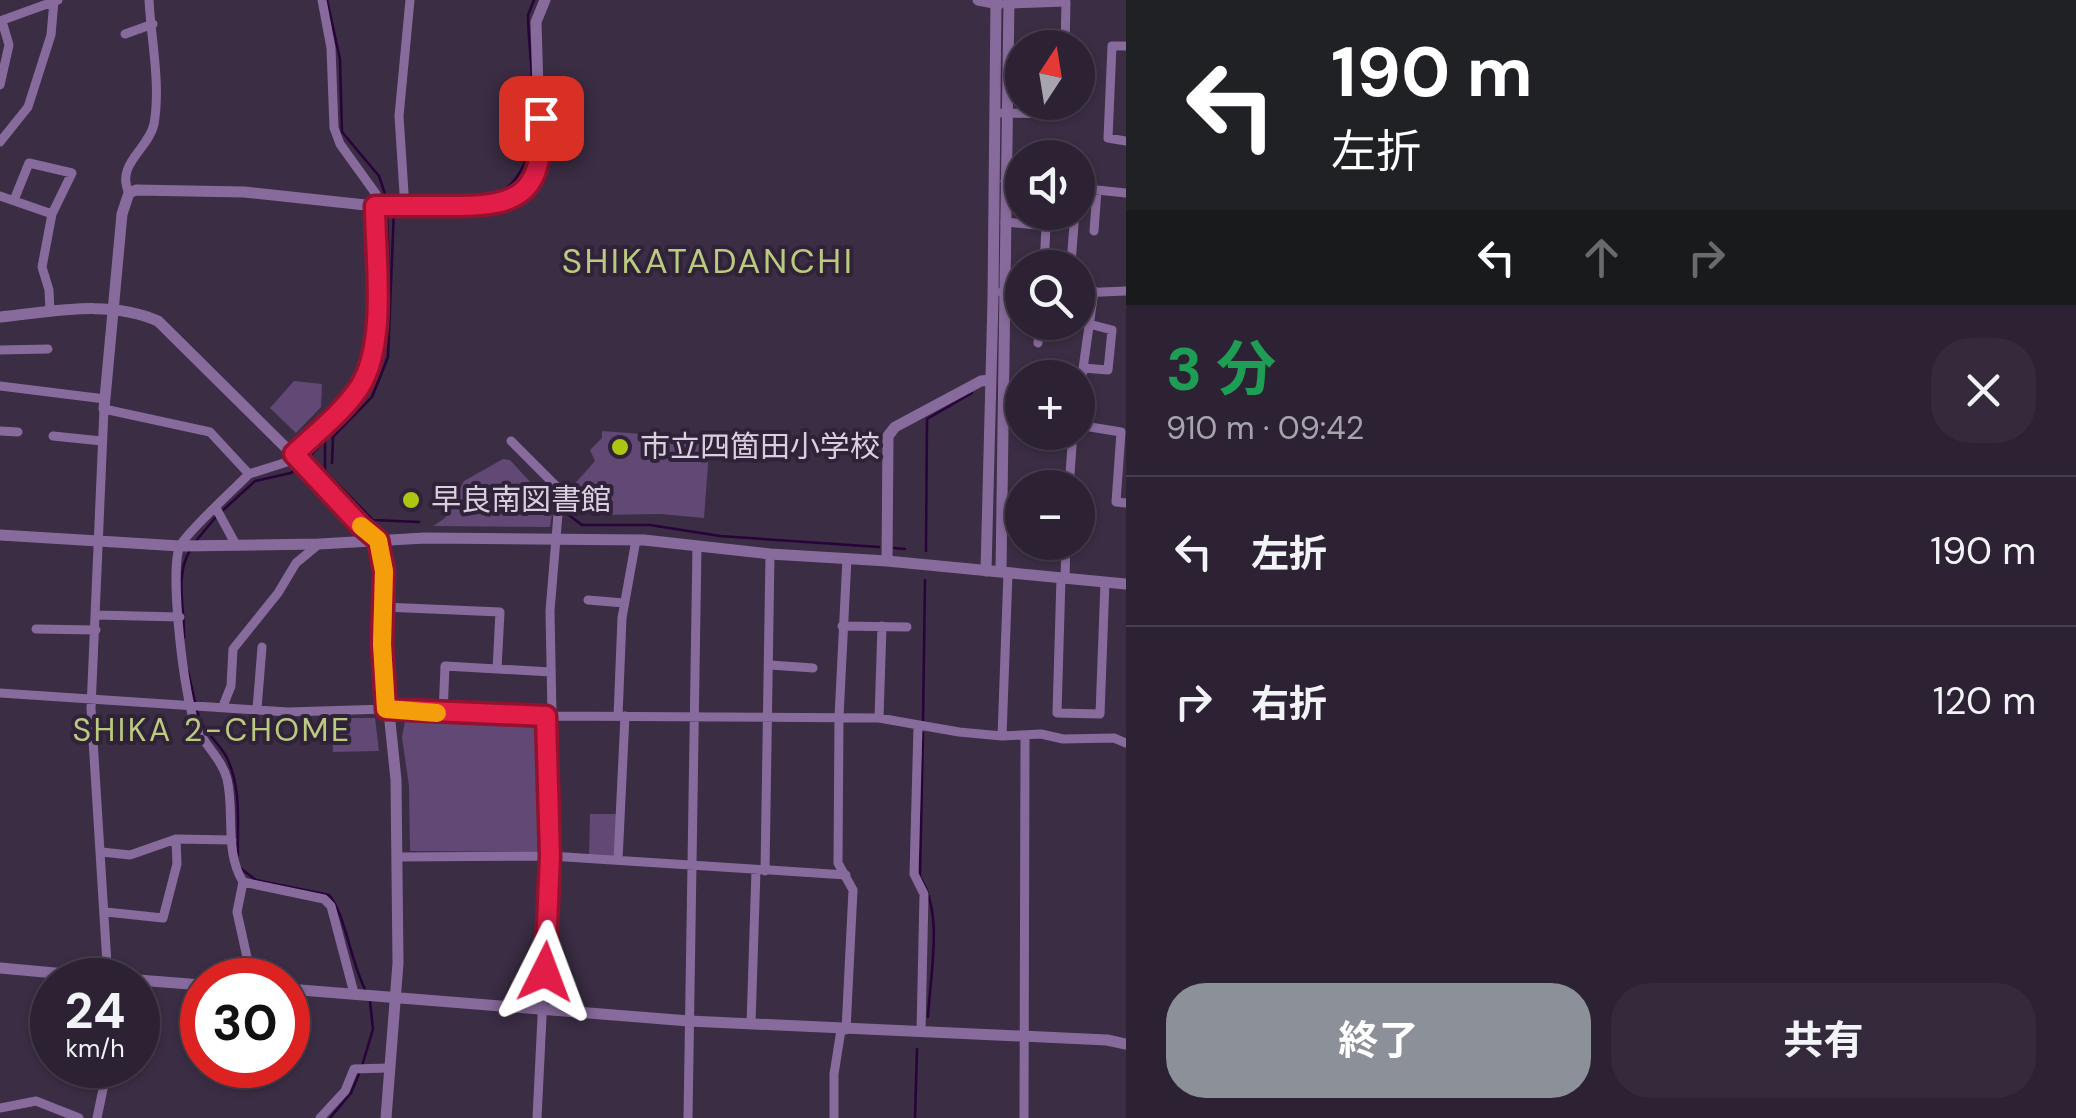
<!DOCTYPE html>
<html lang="ja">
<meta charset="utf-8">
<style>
:root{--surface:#2c2233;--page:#342a3b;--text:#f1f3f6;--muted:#a6a4ac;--line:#483f4e;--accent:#8c9099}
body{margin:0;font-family:"DM Sans","Noto Sans JP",sans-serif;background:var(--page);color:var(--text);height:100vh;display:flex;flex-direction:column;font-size:38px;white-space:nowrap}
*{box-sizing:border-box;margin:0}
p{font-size:32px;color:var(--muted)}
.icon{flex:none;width:55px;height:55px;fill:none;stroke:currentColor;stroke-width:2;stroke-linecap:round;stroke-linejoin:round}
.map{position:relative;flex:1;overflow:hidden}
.drawer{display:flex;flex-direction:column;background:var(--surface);width:950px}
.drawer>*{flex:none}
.hud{background:#202124;color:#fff;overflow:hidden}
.needle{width:65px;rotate:12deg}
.buttons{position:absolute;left:1005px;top:30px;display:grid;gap:20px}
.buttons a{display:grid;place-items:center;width:90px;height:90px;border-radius:50%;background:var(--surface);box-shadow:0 2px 8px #0004,0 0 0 2px var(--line);font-size:50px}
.speed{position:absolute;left:30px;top:958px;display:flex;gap:20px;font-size:50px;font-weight:700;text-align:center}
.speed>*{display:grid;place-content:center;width:130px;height:130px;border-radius:50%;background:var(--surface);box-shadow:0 2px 8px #0004,0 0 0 2px var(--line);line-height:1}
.speed small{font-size:25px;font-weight:400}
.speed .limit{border:15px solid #d22;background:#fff;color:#111}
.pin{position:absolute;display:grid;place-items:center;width:85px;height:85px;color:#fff;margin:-42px;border-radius:20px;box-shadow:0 5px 15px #0006}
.me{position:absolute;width:110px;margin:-55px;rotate:3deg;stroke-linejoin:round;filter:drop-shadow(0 0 8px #0008)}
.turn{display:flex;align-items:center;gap:35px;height:210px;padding:0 40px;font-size:45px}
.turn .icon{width:130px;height:130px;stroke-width:2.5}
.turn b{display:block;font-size:70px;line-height:85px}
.lanes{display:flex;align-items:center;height:95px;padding:0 40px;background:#0003;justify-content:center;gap:50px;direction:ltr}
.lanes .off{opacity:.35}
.round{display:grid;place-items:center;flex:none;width:105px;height:105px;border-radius:40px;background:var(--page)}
.summary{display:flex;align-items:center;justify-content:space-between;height:170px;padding:0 40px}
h1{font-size:60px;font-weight:700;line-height:75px;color:#1e9e55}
.cta{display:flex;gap:20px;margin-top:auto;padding:20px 40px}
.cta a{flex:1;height:115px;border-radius:40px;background:var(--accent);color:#fff;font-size:40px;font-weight:700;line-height:115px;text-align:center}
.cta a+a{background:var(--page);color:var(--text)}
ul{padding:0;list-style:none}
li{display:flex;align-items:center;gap:30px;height:150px;padding:0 40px;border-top:2px solid var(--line)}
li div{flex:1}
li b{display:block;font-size:38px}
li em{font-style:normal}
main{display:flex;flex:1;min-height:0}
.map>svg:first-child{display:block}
.green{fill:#624874}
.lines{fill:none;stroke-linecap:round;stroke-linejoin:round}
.stream{stroke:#270339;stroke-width:2.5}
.minor{stroke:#886b9d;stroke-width:9}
.tertiary{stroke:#886b9d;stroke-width:11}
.route-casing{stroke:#92132f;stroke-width:25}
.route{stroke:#e11d48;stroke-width:18}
.slow{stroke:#f59e0b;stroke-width:18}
.poi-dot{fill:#acc611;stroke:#302339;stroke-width:4}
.labels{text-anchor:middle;stroke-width:8;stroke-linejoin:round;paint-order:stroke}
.poi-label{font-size:30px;fill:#d9d0df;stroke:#302339;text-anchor:start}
.neighbourhood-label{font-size:32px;letter-spacing:2.5px;fill:#baca7f;stroke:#302339}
.quarter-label{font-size:35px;letter-spacing:2.5px;fill:#baca7f;stroke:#302339}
</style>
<main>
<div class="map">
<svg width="1126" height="1118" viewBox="0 0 1126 1118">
<rect width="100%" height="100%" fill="#3b2d44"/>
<!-- green -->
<path class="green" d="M294 381 322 384 321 407 296 433 270 408Z
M602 431 710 439 704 518 660 514 600 515 571 488 595 461 590 450 602 438Z
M503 459 510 460 553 507 550 527 433 526 445 518 464 481Z
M406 716 543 720 548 852 410 851 409 786 402 737Z
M331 718H375L379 751 333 752Z
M590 814H619L618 857 589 855Z"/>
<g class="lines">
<!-- stream -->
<path class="stream" d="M327 0 340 59 342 132 379 176 387 200
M394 201 486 197C554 183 528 67 528 15L534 0
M325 442V471L373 520 419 522
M304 462C324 442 363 402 375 377 394 339 388 256 387 213
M332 463 333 437 372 397 388 357 394 209
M221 512 255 481 291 473 298 467
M566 513 582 525H650L720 536 879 547
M195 542 215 518
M894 548 905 549
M926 551 927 419 972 393
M184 638C185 610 174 574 191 549
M188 671 195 702
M197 710C200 730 218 740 227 758 242 790 237 822 238 855
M923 722 925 580
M923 733 920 877C944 914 930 974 928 1017
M240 868 256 880 329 895C345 913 351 963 365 989
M362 1066 373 1029 370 1001
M330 1118 351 1093 359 1074
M915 1118 917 1049"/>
<!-- minor -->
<path class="minor" d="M1008 4 1066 2 1065 48
M0 21 58 0
M125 34 153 24
M1126 46H1112L1108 138 1126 141
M0 85 9 45 2 21
M1002 113 1063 114V102
M0 142 28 107 51 35 54 1
M1005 181 1022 182
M1078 188 1126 193
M129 193C115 164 149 149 154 124 161 84 151 40 149 0
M404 193 399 116 410 0
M0 196 52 214 72 173 29 163 14 200
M1005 222 1046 226 1044 268
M1094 231 1097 190
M1071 263 1075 212
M1001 292 1022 294
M1078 293 1126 291
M50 312 49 290 42 267 52 214
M1038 343 1040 322
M0 350 48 349
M1083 368 1108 370 1112 330 1089 324
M0 386 105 399
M1078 404 1094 291
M1078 425 1121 432 1116 502 1126 503
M0 431 18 432
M1027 432 1073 438
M53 436 102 441
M511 441 560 490 550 611 552 716
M249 474C236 487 186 533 180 546 169 569 184 701 196 726 204 745 222 759 227 779 235 813 224 851 243 882L324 899 331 906 354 993
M1069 488 1073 432
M216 508 236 545
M1061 578 1057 713 1100 714 1105 582
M1065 579 1066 542
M588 600 624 603
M384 607 500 612 497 669
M96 615 180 617
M842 626 907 627
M36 629 96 630
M770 665 813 668
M0 693 288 712 386 709 547 716 879 718 959 732 1002 736 1041 734 1063 739 1114 738 1126 743
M223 706 231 686 233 649 278 593 296 563 319 544
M257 709 262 647
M443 714 445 666 551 672
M618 716 622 618 636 540
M879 718 882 626
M918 727 914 874 924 894 921 1031
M1002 736 1008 573
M176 839 232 840
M102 852 130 855 176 839 177 864 163 918 106 912
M397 857 550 856 846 875
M618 860 625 716
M765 871 770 554
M243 882 237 912 252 980
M108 980 91 708 104 409 210 432 249 474 287 462 347 403 369 369 373 349 376 194 340 144 334 128 331 48 322 0
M751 1024 756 870
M846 1030 853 890 838 863 839 717 847 558
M0 1108 36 1101 79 1118
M97 1118 108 1065
M320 1118 345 1091 354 1069 388 1068
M537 1118 550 856 547 716
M688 1118 697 546
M834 1118V1074L841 1030
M1024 1118 1025 735"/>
<!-- tertiary -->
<path class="tertiary" d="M978 0 999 4
M0 317C52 312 109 299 158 321L378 539 384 571 382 644 396 780 397 872 398 963 386 1118
M104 409 122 214 129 193 136 190 244 192 375 206 502 204C523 194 534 181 540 158L536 22 545 0
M0 535 180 546 319 544 425 538 644 540 770 554 887 561 1126 584
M887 561 888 436 895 427 981 381 991 380
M986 571 993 299 996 0
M1001 572 1009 0
M0 968 132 980
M138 980 202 985
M288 989 689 1021 1107 1040 1126 1044"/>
</g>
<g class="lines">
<defs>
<path id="route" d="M541 118C544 190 523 207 454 206 428 206 401 206 375 206 375 257 388 344 359 388 342 413 316 433 294 454L360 525 378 540 384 571 382 644 386 709 546 716 550 856 545 972"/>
</defs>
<!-- route casing -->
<use href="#route" class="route-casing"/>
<!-- route -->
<use href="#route" class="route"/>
<!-- slow -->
<path class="slow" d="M361 526 378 540 384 571 382 644 386 709 437 713"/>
</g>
<!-- markers -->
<g class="poi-dot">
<circle cx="620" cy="447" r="10"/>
<circle cx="411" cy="500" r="10"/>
</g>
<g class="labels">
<!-- poi labels -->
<g class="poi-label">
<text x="640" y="457">市立四箇田小学校</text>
<text x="431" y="510">早良南図書館</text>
</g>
<!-- neighbourhood labels -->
<g class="neighbourhood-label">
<text x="212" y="741">SHIKA 2-CHOME</text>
</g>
<!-- quarter labels -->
<g class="quarter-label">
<text x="708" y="273">SHIKATADANCHI</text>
</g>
</g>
</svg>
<div class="buttons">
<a><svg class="needle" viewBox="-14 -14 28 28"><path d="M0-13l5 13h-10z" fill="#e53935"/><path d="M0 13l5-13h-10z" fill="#a6a4ac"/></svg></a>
<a><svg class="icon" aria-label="sound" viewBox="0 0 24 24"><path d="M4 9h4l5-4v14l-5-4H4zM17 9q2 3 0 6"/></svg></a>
<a><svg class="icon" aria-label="search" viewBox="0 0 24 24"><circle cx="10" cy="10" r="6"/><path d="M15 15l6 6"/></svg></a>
<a>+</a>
<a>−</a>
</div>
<div class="speed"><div>24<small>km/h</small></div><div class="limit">30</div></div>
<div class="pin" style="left:541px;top:118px;background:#d93025"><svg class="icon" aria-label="arrive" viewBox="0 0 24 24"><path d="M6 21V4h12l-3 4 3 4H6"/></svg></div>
<svg class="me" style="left:545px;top:972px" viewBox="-20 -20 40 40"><path d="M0-17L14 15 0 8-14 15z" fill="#e11d48" stroke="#fff" stroke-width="4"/></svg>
</div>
<section class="drawer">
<div class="hud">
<div class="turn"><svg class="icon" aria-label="left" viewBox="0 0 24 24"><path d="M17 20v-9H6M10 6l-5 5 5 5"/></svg><div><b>190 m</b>左折</div></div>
<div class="lanes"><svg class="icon" aria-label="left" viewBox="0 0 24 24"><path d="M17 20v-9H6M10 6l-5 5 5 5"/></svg><svg class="icon off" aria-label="ahead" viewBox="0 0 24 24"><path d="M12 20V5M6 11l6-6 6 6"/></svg><svg class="icon off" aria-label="right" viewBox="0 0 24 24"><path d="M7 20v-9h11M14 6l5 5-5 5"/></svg></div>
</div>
<div class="summary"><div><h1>3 分</h1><p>910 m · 09:42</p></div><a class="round"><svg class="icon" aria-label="close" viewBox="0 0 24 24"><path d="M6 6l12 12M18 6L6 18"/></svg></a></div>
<ul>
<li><svg class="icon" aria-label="left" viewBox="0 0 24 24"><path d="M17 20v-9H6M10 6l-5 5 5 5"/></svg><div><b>左折</b></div><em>190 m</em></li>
<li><svg class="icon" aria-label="right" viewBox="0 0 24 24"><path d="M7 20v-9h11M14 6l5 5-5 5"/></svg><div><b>右折</b></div><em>120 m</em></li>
</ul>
<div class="cta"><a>終了</a><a>共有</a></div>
</section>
</main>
